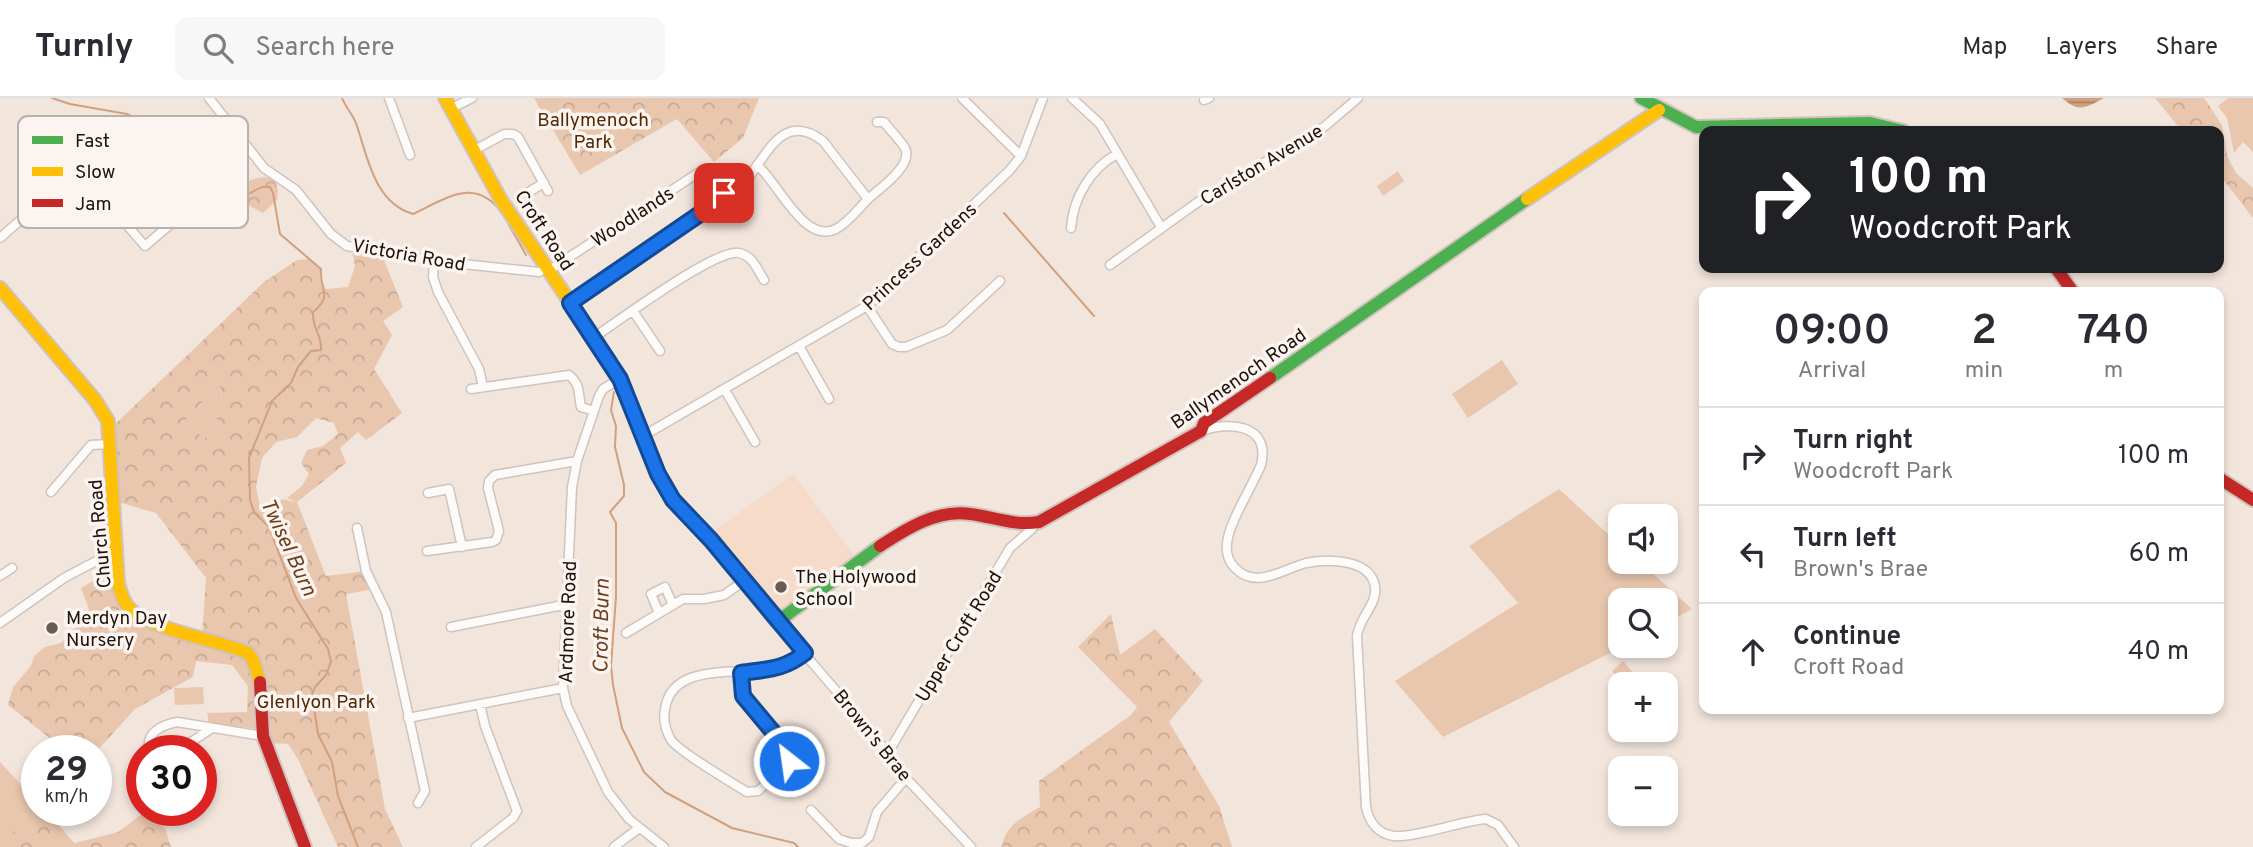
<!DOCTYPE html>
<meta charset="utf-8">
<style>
:root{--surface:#fff;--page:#f7f7f7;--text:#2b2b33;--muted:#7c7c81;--line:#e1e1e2}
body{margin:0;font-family:Overpass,sans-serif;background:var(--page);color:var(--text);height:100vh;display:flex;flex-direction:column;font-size:26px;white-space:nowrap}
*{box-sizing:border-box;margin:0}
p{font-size:23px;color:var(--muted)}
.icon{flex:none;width:38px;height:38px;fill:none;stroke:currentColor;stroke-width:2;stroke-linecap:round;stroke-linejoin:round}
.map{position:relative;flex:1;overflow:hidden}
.details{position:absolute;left:1699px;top:189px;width:525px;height:427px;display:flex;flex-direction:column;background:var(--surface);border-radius:14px;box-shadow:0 4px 10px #0003}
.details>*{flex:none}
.top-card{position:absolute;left:1699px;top:28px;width:525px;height:147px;border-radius:14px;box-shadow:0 4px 10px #0003;background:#202124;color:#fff;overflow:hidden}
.controls{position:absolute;left:1608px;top:406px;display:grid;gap:14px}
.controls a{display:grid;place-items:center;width:70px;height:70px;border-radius:14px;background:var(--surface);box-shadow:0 4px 10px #0003;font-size:35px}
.speed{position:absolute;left:21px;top:637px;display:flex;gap:14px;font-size:35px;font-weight:700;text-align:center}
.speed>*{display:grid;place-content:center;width:91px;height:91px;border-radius:50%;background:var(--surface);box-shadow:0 4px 10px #0003;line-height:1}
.speed small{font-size:18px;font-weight:400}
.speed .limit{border:10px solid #d22;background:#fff;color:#111}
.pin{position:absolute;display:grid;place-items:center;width:60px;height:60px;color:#fff;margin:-30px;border-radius:14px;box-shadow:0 4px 10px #0006}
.me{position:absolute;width:77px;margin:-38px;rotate:330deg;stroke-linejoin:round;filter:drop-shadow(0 0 5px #0008)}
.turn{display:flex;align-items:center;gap:24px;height:147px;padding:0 35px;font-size:32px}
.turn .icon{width:91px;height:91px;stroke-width:2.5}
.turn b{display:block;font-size:49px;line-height:60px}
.eta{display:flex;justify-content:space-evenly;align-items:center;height:119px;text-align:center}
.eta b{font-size:42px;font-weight:600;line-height:49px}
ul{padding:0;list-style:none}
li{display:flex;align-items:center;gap:21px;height:98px;padding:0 35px;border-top:2px solid var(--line)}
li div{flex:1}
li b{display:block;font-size:26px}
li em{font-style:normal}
header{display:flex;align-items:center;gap:42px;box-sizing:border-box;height:98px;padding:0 35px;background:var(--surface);border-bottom:2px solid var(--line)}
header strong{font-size:33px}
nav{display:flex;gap:38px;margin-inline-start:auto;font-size:24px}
.search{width:490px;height:63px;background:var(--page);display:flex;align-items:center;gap:18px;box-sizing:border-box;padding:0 24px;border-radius:14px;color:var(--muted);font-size:26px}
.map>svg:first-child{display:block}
.built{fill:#f6dbc9}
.green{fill:#e9c6ae}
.forest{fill:url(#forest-crowns);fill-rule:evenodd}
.water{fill:url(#water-rules)}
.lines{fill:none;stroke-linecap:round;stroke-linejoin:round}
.stream{stroke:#d1a17e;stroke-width:2}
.street-casing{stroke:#cfc3bc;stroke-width:11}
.fast-casing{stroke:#cfc3bc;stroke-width:16}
.slow-casing{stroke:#cfc3bc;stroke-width:16}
.jam-casing{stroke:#cfc3bc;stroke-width:16}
.street{stroke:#fdfbfa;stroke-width:8}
.fast{stroke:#4caf50;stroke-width:12}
.slow{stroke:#ffc107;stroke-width:12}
.jam{stroke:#c62828;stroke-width:12}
.route-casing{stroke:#114b97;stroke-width:18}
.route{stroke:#1a73e8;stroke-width:12}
.poi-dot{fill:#685c54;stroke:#fbf4f0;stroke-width:2.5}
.labels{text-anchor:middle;stroke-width:7;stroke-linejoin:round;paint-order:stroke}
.park-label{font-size:19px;fill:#522902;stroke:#fbf4f0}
.street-label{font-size:19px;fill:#1d130b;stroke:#fbf4f0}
.poi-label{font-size:19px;fill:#1d130b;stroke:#fbf4f0;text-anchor:start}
.water-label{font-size:21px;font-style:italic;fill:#6c401d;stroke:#fbf4f0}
.key{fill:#fbf4f0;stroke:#b8b0ab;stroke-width:2}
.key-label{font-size:19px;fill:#1d130b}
</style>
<header>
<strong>Turnly</strong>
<div class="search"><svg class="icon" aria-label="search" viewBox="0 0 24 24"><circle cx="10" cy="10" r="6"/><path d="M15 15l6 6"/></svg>Search here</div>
<nav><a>Map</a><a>Layers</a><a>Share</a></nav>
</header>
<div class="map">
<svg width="2253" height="749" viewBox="0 0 2253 749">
<defs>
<pattern id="forest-crowns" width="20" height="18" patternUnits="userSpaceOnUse" patternTransform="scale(1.75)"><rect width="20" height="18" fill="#e9c6ae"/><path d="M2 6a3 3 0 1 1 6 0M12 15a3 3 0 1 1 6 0" fill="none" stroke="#c7a994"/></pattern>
<pattern id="water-rules" width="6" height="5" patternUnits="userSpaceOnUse" patternTransform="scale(1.75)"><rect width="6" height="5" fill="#d1a17e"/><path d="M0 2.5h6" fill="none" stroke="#a98265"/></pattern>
</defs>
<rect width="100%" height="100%" fill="#f2e5dc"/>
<!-- built -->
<path class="built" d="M793 376 856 460 785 513 780 514 775 513 711 435Z"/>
<!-- green -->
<path class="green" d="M2228 0H2253V54L2243 44 2234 55 2227 20 2218 8Z
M1398 73 1404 83 1383 98 1377 88Z
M1502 262 1518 286 1468 320 1452 296Z
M218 284C228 302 216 322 209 340L192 333 182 325 195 314Z
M1559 391 1620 447V464H1640L1692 511 1666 525V502H1620V548H1624L1443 639 1395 583 1518 505 1469 448Z
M1623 563 1643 586H1623L1612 573Z
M203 589 204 606 175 607 174 590Z
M0 664 37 704V712H45L78 749H0Z"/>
<!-- forest -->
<path class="forest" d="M534 0H759L743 40 714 64 677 21 580 77Z
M2155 0H2204L2222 27 2227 58 2236 75 2253 90V120L2219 76V33H2182Z
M156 42 175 46 186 52 190 57 210 69 220 84 233 88 236 93H243L244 84C255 81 264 76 275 82L278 93 277 102 263 115 246 106H211L180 120 170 101 156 93 140 75 144 66 149 64Z
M352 152 381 155 403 209 383 223 392 237 374 271 402 315 366 342 358 334 340 350 346 365 297 404 326 478 366 473 374 491 346 496 385 711 403 749H338L298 661 288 646 268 645C268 626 272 583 261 568 255 560 214 544 202 538L206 480 156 415 118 404 112 329 264 184 297 162 310 161 321 171 320 181 326 191 348 189 355 168ZM218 284C228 301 216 324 208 340L192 333 182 325 195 314ZM316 320 334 325 338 336 323 348 307 352 301 365 309 376 302 388 287 400 296 404 282 401 272 413 260 408 256 389 262 360 276 344 297 339Z
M113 471 123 511 241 554 254 571 260 631 209 625 207 615 247 614 248 588 232 567 196 563 193 579 135 611 96 654 66 653 8 607 13 589 30 569 35 557 45 549 61 545 83 522 89 511 81 490Z
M1111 516 1120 557 1155 531 1203 583 1169 624 1219 708 1232 749H1002C1004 728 1024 718 1040 709L1039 683 1131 617 1137 609 1078 549Z
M41 715H47L64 733 54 737 45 744V749H0V738L15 733 25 734 33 730V721Z
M142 716 165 730 171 749H70L75 745 118 734Z"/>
<!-- water -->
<path class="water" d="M2062 0H2104C2085 10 2079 15 2062 0Z"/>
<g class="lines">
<!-- stream -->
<path class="stream" d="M52 0 70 6 127 16 148 27 156 42 170 59C200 60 200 69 200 95 211 101 232 102 244 98 254 95 258 87 270 89L273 95 280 136 321 171C319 192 334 197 313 214 312 232 322 235 321 252L311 253 298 269 291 285 272 303 249 360 250 402 254 414 269 429 296 500 328 551 331 564 326 577 315 589 312 596 318 636 332 664 338 698 358 749
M342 0C346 10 354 18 357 28 368 61 375 105 413 116 449 99 477 77 505 119
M1004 115 1094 218
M509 127 526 157
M614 294 611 312 616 328 615 349 624 387V398L610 414 616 425V499L611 567 613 587 622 630 644 674 665 694 732 730 794 745 798 749"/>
<defs>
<path id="street" d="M209 0 264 70 296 92 331 136 347 148 434 163 539 174 546 170
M389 0 410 57
M962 0 1021 58
M1072 0 1100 26 1161 129
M1204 2 1209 0
M450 11 472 0
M473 53 504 36H513L518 39 548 93
M527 95 544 85
M726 98C733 94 739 90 744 85 766 61 781 11 823 43L868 101C858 111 848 125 836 131 804 147 778 84 757 67
M868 101C879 91 914 67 905 50 899 41 890 32 884 24H877
M1071 130C1073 100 1091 70 1117 56
M0 140 68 80 77 77 87 81 145 148 172 125
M434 163 433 179 438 194 479 271 483 289
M1110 167 1198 104 1324 29 1358 0
M548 173 701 73 708 74 726 98 570 205
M867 208 892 246 899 249H906L947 232 1000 183
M633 213 660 253
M593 240C617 224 716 150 739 155 753 158 757 171 764 182
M799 248 829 301
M620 281 603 291 599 298 577 363 572 389 563 590 567 608 608 694 629 721 664 749
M471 291 569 277C581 287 578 295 581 309L594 313
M725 292 755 344
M1201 333C1229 323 1271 326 1261 367 1253 387 1228 426 1227 446 1226 455 1229 464 1235 470 1256 492 1283 471 1306 465 1327 461 1371 460 1375 489 1378 505 1359 520 1357 538L1366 709C1369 724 1378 736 1394 738 1415 740 1461 723 1486 721L1498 727 1514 749
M643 338 867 208 1010 72 1021 58 1043 0
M51 394 91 347 111 346
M428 395 449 391 462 449
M357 430 366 473 386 514 425 693 418 705
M427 453 492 444 496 442 499 433 488 390 489 383 495 377 577 363
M0 478 12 470
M659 515 651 496 665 489 673 507
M777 524 869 631 906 680 971 749
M0 525 64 480 115 453
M451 529 558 508 566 509
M626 535 683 501H704L724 497 744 483
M741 575 743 598 788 652 789 660 786 668 758 693 747 694C732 685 679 653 671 642 666 633 663 621 665 611 673 559 749 581 787 567 794 564 799 559 805 555
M408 620 563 590
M150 653C144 635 162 627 177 624L263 638
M177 653 211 631
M886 654 892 648 1010 450 1032 431 1033 425
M811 712 839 741 851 745H862L869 739 877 714 906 680
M476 749 513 720 517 713 485 628 480 606
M614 749 639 730"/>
<path id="fast" d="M1641 0 1696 29 1870 25 1903 33
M1270 280 1527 101
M630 306 658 376 673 402 711 442 777 524 880 448"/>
<path id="slow" d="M445 0 501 102 609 262 630 306
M1527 101 1659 12
M0 190 95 302 108 323 118 485C120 492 122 500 126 506 141 531 220 542 248 555L253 562 260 584"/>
<path id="jam" d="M2056 170 2073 194
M2219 380 2253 402
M880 448C906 431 937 411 970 416 994 419 1014 428 1039 424L1201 333 1204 325 1270 280
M260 584 263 638 305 749"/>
</defs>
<!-- street casing -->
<use href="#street" class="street-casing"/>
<!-- fast casing -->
<use href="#fast" class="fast-casing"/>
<!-- slow casing -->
<use href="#slow" class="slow-casing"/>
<!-- jam casing -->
<use href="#jam" class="jam-casing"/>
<!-- street -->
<use href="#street" class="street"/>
<!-- fast -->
<use href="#fast" class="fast"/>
<!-- slow -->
<use href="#slow" class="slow"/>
<!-- jam -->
<use href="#jam" class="jam"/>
</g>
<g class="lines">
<defs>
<path id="route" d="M724 95 726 98 570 205 620 281 658 376 673 402 711 442 805 555C783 572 768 571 741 575L743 598 788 652 789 663"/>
</defs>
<!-- route casing -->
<use href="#route" class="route-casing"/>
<!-- route -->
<use href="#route" class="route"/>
</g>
<!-- markers -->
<g class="poi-dot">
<circle cx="781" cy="489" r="7"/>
<circle cx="52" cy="530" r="7"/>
</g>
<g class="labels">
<!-- park labels -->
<g class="park-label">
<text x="593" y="28">Ballymenoch<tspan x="593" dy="22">Park</tspan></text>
<text x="316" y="610">Glenlyon Park</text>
</g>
<!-- street labels -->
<g class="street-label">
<text transform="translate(1261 66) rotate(-31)" y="7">Carlston Avenue</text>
<text transform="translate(632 118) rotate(-33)" y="7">Woodlands</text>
<text transform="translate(545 132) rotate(57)" y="7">Croft Road</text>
<text transform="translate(409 156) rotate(10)" y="7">Victoria Road</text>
<text transform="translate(919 158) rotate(-43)" y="7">Princess Gardens</text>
<text transform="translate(1238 280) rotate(-35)" y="7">Ballymenoch Road</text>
<text transform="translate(99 436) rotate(-95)" y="7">Church Road</text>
<text transform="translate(567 524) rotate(-88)" y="7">Ardmore Road</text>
<text transform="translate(958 538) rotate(-59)" y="7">Upper Croft Road</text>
<text transform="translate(873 637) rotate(51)" y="7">Brown's Brae</text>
</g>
<!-- poi labels -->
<g class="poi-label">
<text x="795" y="485">The Holywood<tspan x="795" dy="22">School</tspan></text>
<text x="66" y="526">Merdyn Day<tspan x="66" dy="22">Nursery</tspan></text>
</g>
<!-- water labels -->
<g class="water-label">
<text transform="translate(289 449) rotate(65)" y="7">Twisel Burn</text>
<text transform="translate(601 528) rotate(-89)" y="7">Croft Burn</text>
</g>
</g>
<!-- legend -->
<rect x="18" y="18" width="230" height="112" rx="10" class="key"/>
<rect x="32" y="38" width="31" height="8" fill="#4caf50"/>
<rect x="32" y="69" width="31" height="9" fill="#ffc107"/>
<rect x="32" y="101" width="31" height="8" fill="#c62828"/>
<g class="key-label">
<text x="75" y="49">Fast</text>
<text x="75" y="80">Slow</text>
<text x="75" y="112">Jam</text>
</g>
</svg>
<div class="controls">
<a><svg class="icon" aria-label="sound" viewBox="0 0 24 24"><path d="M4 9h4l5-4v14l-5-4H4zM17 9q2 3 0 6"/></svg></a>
<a><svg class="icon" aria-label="search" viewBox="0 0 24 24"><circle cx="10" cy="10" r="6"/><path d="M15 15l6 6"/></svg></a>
<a>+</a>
<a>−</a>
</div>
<div class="speed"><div>29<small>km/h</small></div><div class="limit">30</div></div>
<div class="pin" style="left:724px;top:95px;background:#d93025"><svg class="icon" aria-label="arrive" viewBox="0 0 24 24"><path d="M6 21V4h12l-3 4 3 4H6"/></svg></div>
<svg class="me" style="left:789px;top:663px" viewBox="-20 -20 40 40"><circle r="17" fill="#1a73e8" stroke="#fff" stroke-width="3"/><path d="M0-11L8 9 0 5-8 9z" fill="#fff"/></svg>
<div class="top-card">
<div class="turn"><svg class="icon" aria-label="right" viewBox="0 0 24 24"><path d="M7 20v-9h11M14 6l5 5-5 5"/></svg><div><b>100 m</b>Woodcroft Park</div></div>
</div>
<section class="details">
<div class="eta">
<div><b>09:00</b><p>Arrival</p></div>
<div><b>2</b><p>min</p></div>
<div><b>740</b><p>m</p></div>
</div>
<ul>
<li><svg class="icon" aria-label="right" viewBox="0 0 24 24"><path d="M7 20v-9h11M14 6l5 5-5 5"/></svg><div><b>Turn right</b><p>Woodcroft Park</p></div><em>100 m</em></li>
<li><svg class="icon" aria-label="left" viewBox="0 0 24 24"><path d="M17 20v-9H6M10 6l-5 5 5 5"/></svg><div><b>Turn left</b><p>Brown's Brae</p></div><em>60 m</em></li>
<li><svg class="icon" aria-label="ahead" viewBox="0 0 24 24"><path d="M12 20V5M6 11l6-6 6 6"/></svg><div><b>Continue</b><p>Croft Road</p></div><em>40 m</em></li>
</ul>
</section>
</div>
